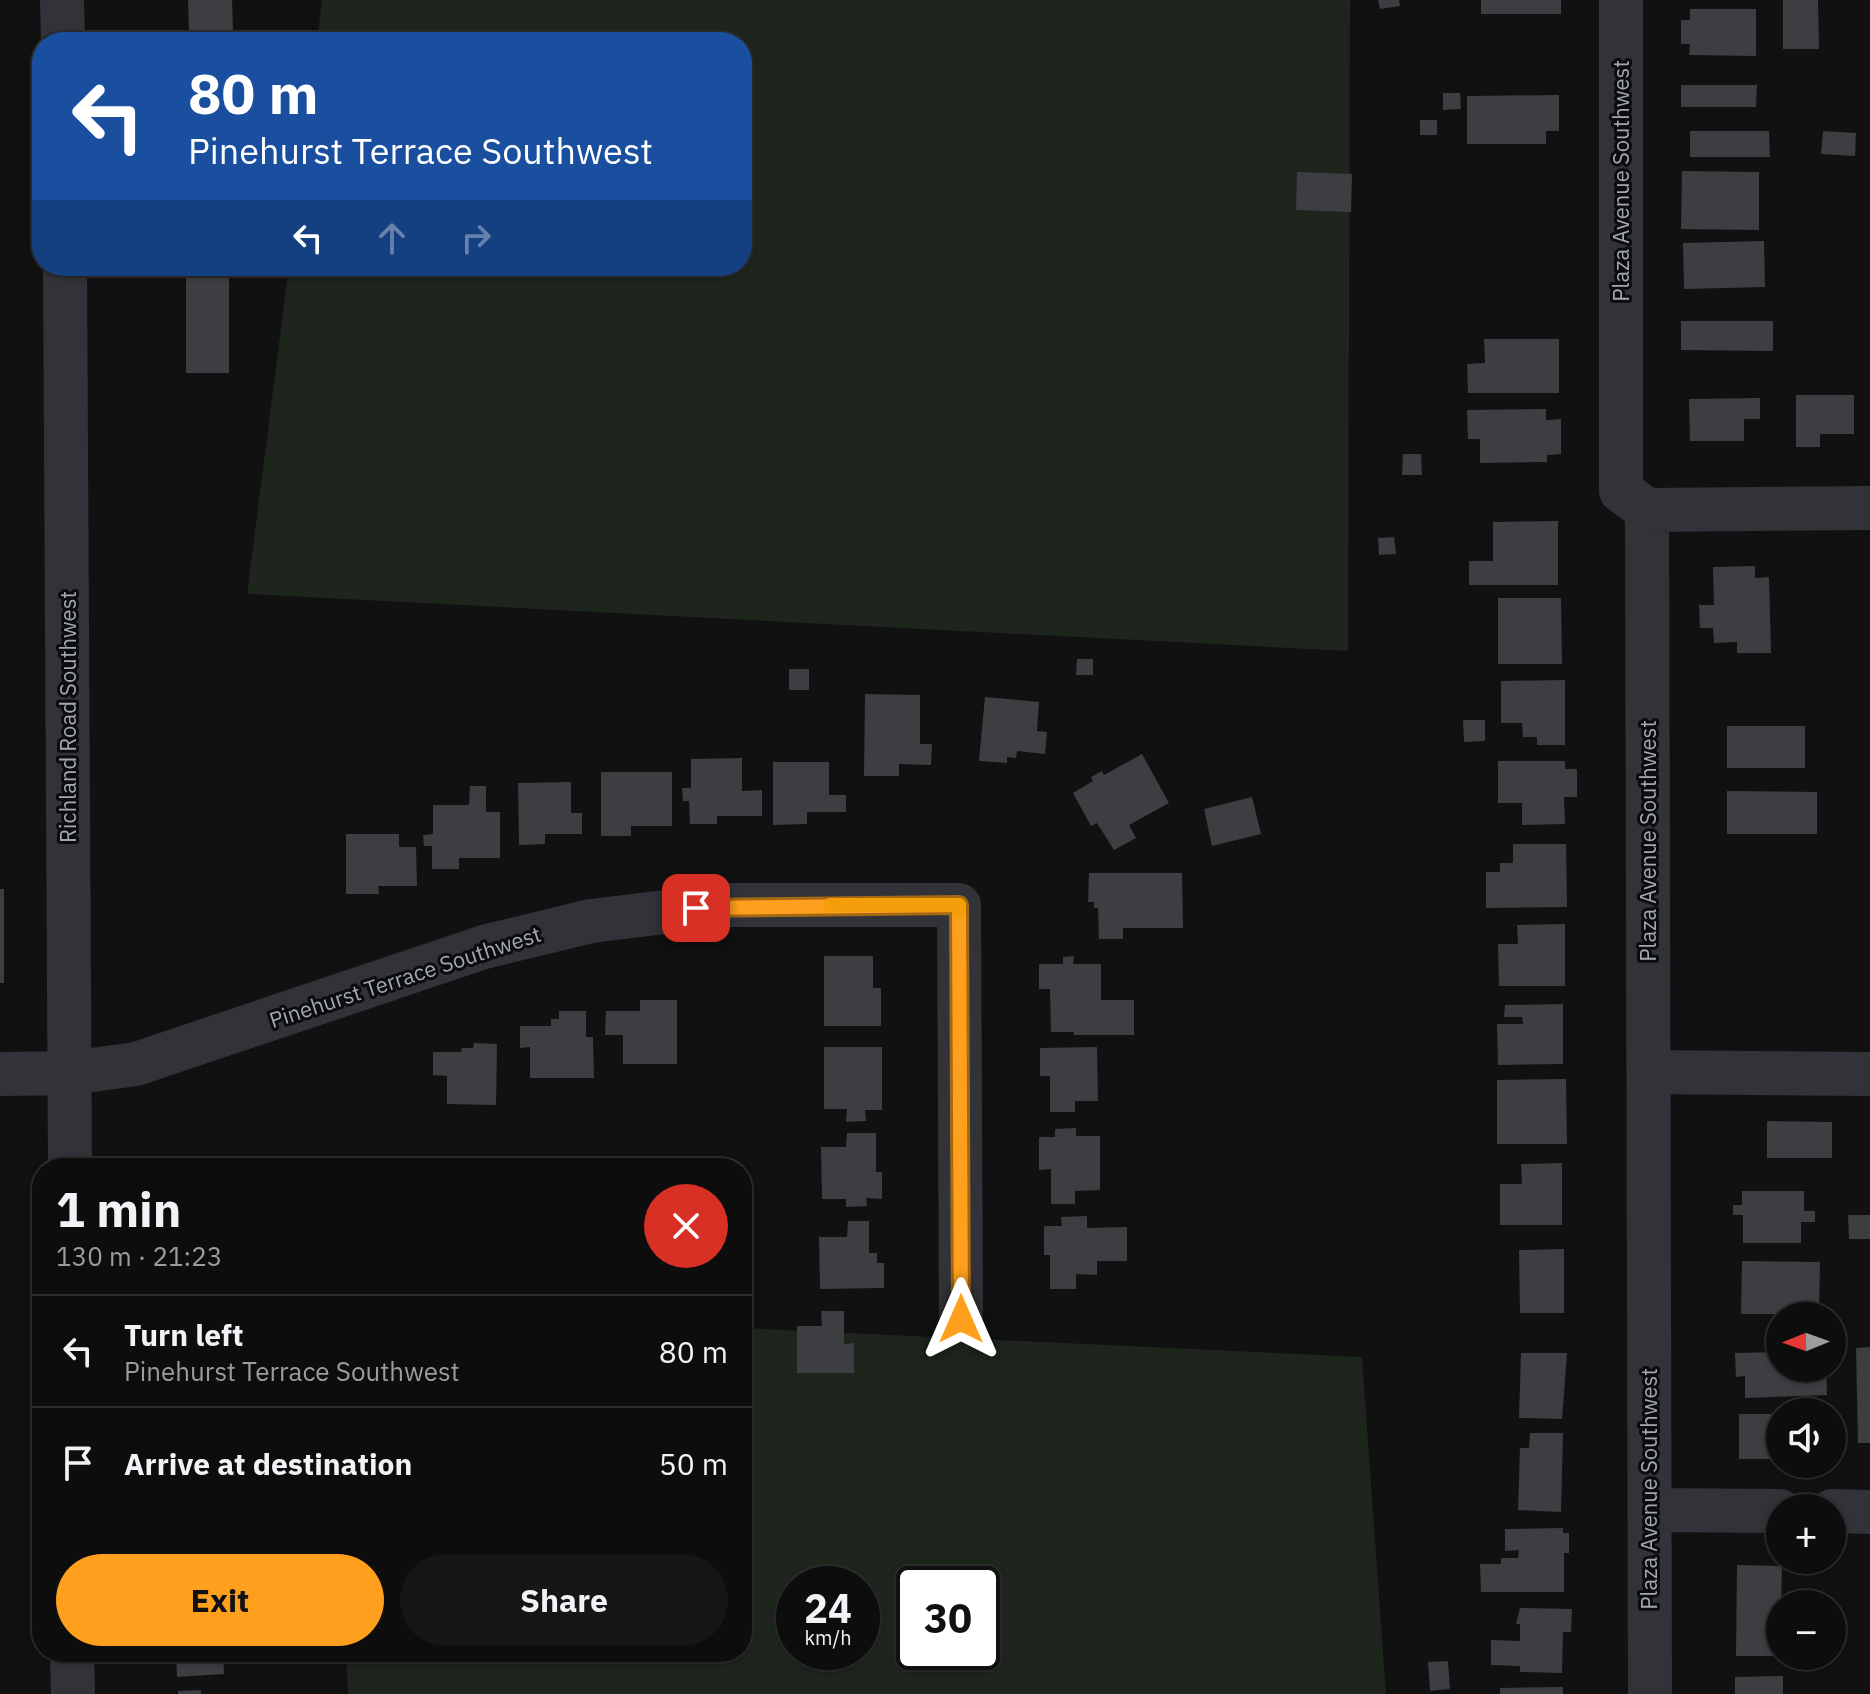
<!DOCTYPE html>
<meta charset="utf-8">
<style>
:root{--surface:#0d0d0e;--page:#161617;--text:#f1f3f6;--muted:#9a9c9e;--line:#2d2d2e;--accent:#fea01d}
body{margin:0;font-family:"IBM Plex Sans",sans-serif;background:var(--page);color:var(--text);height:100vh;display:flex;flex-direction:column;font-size:30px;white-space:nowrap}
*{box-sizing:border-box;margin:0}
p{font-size:26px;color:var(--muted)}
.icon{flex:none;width:44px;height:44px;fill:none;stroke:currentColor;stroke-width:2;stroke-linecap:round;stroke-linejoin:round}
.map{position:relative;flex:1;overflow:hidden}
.side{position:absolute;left:32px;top:1158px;width:720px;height:504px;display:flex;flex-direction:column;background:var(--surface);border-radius:32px;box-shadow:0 2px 6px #0004,0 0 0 2px var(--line)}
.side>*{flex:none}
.banner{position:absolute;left:32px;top:32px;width:720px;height:244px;border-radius:32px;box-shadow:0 2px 6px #0004,0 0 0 2px var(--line);background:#1a4fa0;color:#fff;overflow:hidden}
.needle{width:52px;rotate:269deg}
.tools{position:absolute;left:1766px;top:1302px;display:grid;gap:16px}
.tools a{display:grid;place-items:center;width:80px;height:80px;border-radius:50%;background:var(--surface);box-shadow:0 2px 6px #0004,0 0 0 2px var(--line);font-size:40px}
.speed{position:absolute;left:776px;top:1566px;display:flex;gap:16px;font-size:40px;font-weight:700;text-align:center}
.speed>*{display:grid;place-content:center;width:104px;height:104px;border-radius:50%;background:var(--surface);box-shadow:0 2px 6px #0004,0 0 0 2px var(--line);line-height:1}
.speed small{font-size:20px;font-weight:400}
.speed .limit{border:4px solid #111;border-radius:12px;background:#fff;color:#111}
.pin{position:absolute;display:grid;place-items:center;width:68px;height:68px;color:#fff;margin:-34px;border-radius:16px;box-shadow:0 4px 12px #0006}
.me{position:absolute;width:88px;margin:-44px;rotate:0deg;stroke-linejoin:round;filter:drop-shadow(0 0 6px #0008)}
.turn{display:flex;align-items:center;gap:28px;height:168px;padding:0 24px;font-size:36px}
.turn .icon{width:104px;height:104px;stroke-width:2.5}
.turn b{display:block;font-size:56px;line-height:68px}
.lanes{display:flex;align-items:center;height:76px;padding:0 24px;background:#0003;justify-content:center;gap:40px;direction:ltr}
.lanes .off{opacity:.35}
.round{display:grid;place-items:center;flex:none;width:84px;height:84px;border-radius:42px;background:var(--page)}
.headline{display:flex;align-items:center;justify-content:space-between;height:136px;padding:0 24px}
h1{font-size:48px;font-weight:700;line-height:60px}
.primary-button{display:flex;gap:16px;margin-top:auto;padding:16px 24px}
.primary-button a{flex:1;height:92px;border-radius:48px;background:var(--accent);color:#111;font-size:32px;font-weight:700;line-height:92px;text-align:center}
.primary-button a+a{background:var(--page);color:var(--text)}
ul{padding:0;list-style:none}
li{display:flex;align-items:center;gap:24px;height:112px;padding:0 24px;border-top:2px solid var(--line)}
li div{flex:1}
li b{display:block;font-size:30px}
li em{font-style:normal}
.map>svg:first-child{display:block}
.green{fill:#1d251d;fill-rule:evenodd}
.building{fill:#3d3e42}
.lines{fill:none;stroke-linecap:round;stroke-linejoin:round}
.minor{stroke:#313338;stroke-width:44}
.route-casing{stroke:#a56813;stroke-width:20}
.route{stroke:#fea01d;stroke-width:14}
.slow{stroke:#f59e0b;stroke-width:14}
.labels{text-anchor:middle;stroke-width:6;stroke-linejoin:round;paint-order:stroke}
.street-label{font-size:22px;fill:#a1a8b4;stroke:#0c0c0d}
</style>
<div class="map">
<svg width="1870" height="1694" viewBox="0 0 1870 1694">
<rect width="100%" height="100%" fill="#111112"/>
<!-- green -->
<path class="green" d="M322 0H1350L1348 651 247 594 289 266H742V42H317Z
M742 1328 1362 1357 1386 1694H348L346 1652H742ZM794 1584H862V1652H794ZM914 1584H982V1652H914Z"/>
<!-- building -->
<path class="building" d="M188 0H232L233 30 189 31Z
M1378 0H1399L1400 6 1380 9Z
M1481 0H1561V14H1481Z
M1783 0H1818L1819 49H1783Z
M1690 9H1756V56L1689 55 1690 44H1681V20H1690Z
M1681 85H1757L1756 107H1681Z
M1443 93H1460L1461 109 1443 110Z
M1559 95V131H1546V144H1467V96Z
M1420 120H1437V135H1420Z
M1690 131H1769L1770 157H1690Z
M1823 131 1856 133 1855 156 1821 154Z
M1682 171 1759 172V230L1681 229Z
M1297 172 1352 174 1351 212 1296 210Z
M1764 241 1765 287 1684 289 1683 243Z
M186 275H229V373H186Z
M1681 321H1773V351L1681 350Z
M1484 339H1559V393H1468L1467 364 1485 363Z
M1796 395H1854V434H1820V447H1796Z
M1760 398V419H1744V441H1690L1689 399Z
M1546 409V420L1561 419V454L1547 455V462L1480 463V439H1468L1467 410Z
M1403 454H1421L1422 475H1402Z
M1558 521V585H1469V561H1493V522Z
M1394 537 1396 554 1379 555 1378 538Z
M1755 566V578L1769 577 1771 653H1737V642L1714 643 1713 628H1700L1699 605H1714L1713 567Z
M1498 598H1561L1562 664H1498Z
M1077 659H1093V675H1076Z
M789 669H809V690H789Z
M1565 680V745H1537V737H1523L1522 723H1501V681Z
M865 694 920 695V744H932L931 765 899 764V776H864Z
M985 697 1039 702 1037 731 1047 732 1045 754 1017 751 1016 758 1007 757V763L979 761Z
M1463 720H1485V741L1464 742Z
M1727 726H1805V768H1727Z
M1142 754 1169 803 1129 825 1136 838 1114 850 1097 823 1091 826 1073 793 1093 781 1091 777 1102 771 1104 775Z
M742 758V791L762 790V816H717V824H690L689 801H683L682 788H691V759Z
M1498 761H1565V769H1577V797H1564L1565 824 1522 825V803H1498Z
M773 762H829V795H846V812H807V824L773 825Z
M601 772H672V826H631V836H601Z
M571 782V813H582V834H545V844L519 845 518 783Z
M470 786H486V812H500V858H459V869H432V846H424L423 835 433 834V805H469Z
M1727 791 1817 792V834H1727Z
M1252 797 1261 834 1212 846 1204 809Z
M346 834H399V847H416L417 886H378L379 894H346Z
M1513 844H1566L1567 907 1486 908V872H1500V863H1513Z
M1089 873H1182L1183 928H1123V939H1099L1098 908H1094V902H1088Z
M0 889H4V983H0Z
M1565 924V986H1499L1498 944H1518L1517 925Z
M824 956H873V988H881V1026H824Z
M1074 956 1073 964H1101V1000H1134V1035H1074V1032H1051L1050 989H1039V964H1063V957Z
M640 1000H677V1064H623V1035H605L606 1011H640Z
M1563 1004V1064L1498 1065 1497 1024H1523L1522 1017H1504L1505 1005Z
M559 1011H586V1037H593L594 1078H530V1047L520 1048V1026H551V1019H559Z
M474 1043 497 1044 496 1105 447 1104V1076L433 1075V1052H461L462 1048H473Z
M824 1047H882V1110H865L866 1121 846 1122 847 1109H824Z
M1097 1047 1098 1101H1075V1112H1050V1076H1040V1048Z
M1566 1079 1567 1144H1497V1080Z
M1767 1121 1832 1122V1158H1767Z
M1076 1128V1136H1100V1190L1075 1191V1204H1051V1169L1039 1170V1137H1055V1129Z
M847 1133H876V1172H882V1199L866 1198 867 1206 846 1207V1199H822L821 1147H846Z
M230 1159V1168H170V1160Z
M1562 1163V1225H1500V1184H1522L1521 1164Z
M1742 1191H1804V1211H1815V1222H1801V1243H1743V1215H1733V1205H1742Z
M1848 1215H1870V1239H1849Z
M1087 1216V1228L1127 1227V1261H1097V1275L1076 1274V1289H1050V1255H1044V1226H1062L1061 1217Z
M848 1221H869V1253H877V1263H884V1288L820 1289 819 1237H847Z
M1564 1249V1313H1520L1519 1250Z
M1742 1261 1820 1262 1819 1314H1741Z
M821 1311H844V1344L854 1343V1373H797V1326H822Z
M1870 1347V1443H1858L1856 1348Z
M1780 1352V1368H1826L1827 1395 1745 1398V1376L1736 1377 1735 1353Z
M1521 1353H1567L1562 1419 1519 1418Z
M1739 1414H1780V1459H1739Z
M1530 1433H1563L1561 1512 1518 1510 1520 1448H1529Z
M1563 1528V1533H1569V1553H1564V1592H1481L1480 1564H1501V1558H1518L1519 1550 1505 1551V1529Z
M1737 1565 1782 1566 1780 1656H1736Z
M1520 1608 1572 1609 1571 1632H1563L1562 1673 1520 1672V1666L1491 1665V1640L1520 1641V1624H1516Z
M168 1652H223L224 1674 177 1677 176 1657H169Z
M1448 1661 1450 1689 1430 1691 1428 1662Z
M1783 1676V1694H1735V1677Z
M1563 1687V1694H1500V1688Z
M201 1690V1694H178V1691Z"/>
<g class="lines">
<!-- minor -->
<path class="minor" d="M62 0 63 42
M1621 0V491L1647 510 1650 1694
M65 266 70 1168
M1647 510 1870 508
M1649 1072 1870 1074
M0 1074 70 1073 136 1064 484 947 591 921 723 905H959L961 1319
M1650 1510 1780 1511
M1832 1511 1870 1512
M72 1652 73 1694"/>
</g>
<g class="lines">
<defs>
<path id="route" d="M696 908 959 905 961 1319"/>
</defs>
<!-- route casing -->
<use href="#route" class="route-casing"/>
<!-- route -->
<use href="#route" class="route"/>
<!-- slow -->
<path class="slow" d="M830 905H959V912"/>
</g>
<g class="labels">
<!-- street labels -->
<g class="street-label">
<text transform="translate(1621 181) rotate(-90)" y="8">Plaza Avenue Southwest</text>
<text transform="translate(68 717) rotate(-90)" y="8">Richland Road Southwest</text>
<text transform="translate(1648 841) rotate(-90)" y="8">Plaza Avenue Southwest</text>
<text transform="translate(405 977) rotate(-18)" y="8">Pinehurst Terrace Southwest</text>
<text transform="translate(1649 1489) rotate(-90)" y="8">Plaza Avenue Southwest</text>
</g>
</g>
</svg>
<div class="tools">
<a><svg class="needle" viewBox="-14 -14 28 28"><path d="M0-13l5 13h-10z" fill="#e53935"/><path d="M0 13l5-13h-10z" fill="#9a9c9e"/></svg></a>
<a><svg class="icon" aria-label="sound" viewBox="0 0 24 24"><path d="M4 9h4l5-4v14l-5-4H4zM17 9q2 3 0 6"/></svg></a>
<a>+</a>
<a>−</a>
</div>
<div class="speed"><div>24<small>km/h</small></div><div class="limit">30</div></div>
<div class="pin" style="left:696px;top:908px;background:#d93025"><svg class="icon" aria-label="arrive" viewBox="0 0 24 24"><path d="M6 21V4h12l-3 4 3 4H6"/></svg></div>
<svg class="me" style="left:961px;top:1319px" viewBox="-20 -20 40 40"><path d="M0-17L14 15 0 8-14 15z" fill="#fea01d" stroke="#fff" stroke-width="4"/></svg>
<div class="banner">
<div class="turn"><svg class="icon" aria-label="left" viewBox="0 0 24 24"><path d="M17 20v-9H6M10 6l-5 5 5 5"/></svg><div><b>80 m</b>Pinehurst Terrace Southwest</div></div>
<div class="lanes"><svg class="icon" aria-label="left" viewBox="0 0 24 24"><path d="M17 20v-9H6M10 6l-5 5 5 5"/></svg><svg class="icon off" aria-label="ahead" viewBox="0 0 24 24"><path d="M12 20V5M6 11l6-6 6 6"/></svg><svg class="icon off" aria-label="right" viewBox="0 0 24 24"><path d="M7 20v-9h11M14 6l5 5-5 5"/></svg></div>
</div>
<section class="side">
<div class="headline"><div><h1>1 min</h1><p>130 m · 21:23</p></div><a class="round" style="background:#d93025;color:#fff"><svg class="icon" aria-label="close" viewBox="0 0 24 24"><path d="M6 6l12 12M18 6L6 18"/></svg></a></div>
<ul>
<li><svg class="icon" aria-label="left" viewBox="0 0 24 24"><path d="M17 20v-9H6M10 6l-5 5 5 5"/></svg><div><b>Turn left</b><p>Pinehurst Terrace Southwest</p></div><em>80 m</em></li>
<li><svg class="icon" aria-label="arrive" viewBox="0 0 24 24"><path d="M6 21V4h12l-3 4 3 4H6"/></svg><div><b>Arrive at destination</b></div><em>50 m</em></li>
</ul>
<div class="primary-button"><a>Exit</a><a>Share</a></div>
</section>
</div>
